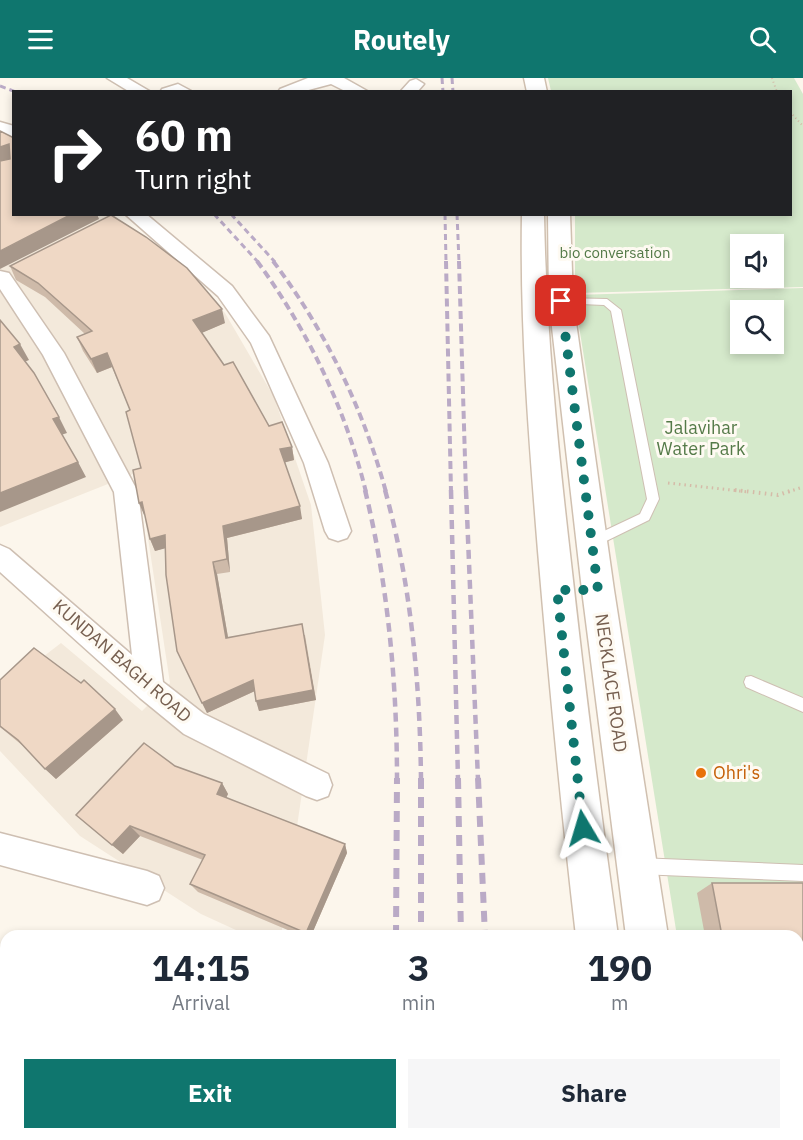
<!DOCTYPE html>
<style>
:root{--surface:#fff;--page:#f6f6f7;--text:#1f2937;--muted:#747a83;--accent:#0f766e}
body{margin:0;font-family:"IBM Plex Sans",sans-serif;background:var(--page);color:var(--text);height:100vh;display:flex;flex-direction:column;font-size:22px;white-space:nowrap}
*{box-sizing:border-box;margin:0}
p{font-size:20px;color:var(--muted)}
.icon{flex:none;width:33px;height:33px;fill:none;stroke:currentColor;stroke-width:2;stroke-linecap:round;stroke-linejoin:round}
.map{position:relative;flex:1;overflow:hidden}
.details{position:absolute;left:0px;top:852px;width:804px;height:210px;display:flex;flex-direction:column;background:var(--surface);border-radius:18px 18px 0 0;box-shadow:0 3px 9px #0003}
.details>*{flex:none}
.hud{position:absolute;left:12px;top:12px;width:780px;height:126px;border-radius:0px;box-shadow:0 3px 9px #0003;background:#202124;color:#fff;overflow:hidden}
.buttons{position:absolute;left:730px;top:156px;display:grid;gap:12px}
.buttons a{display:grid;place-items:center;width:54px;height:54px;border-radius:0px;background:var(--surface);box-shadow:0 3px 9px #0003;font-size:30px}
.pin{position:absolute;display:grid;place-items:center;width:51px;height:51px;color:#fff;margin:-26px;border-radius:12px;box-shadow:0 3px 9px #0006}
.me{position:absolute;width:66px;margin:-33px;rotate:353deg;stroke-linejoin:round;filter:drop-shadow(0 0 4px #0008)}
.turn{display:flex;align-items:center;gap:21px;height:126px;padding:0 24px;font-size:27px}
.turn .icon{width:78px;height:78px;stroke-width:2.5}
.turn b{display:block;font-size:42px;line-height:51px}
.eta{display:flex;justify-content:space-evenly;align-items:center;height:102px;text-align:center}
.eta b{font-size:36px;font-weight:700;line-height:42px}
.action{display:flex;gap:12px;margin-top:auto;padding:12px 24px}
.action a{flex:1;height:69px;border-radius:0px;background:var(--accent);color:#fff;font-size:24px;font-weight:700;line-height:69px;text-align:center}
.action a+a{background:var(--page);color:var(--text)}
header{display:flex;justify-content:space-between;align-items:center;height:78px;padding:0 24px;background:var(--accent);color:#fff;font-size:27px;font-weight:700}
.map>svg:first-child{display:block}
.residential{fill:#f3e9db}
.green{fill:#d5e9cb;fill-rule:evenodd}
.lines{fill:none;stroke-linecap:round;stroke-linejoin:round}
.stream{fill:#a8ccd6;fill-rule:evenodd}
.service-casing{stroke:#cebfb2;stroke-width:2}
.minor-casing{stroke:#cebfb2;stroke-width:3}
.secondary-casing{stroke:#d0c0b0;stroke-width:3}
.path-far2{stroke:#d5bba8;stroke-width:2;stroke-dasharray:1 3;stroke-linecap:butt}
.path-far1{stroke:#d5bba8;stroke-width:3;stroke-dasharray:1.5 4;stroke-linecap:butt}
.path{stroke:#d5bba8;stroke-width:4;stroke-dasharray:1.5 4.5;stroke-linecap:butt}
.service{fill:#fff;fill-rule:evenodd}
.minor{fill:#fff;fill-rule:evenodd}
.secondary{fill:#fff;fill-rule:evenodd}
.rail-far3{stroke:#baaac6;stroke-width:3;stroke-dasharray:6 4;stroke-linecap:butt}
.rail-far2{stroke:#baaac6;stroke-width:4;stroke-dasharray:8 4.5;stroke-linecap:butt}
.rail-far1{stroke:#baaac6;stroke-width:4.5;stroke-dasharray:9 6;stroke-linecap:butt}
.rail{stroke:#baaac6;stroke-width:6;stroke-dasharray:11 8;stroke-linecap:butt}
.wall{fill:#cebaa9}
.shaded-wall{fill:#a7978a}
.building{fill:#efd8c5;stroke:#a7978a;stroke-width:1.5}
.route{stroke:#0f766e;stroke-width:10;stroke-dasharray:0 18}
.food-dot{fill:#e8710a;stroke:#fefaf2;stroke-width:2}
.labels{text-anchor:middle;stroke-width:6;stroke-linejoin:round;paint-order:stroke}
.far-park-label{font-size:15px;fill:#547a48;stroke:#fefaf2}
.park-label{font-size:18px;fill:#547a48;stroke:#fefaf2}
.street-label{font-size:18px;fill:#765f50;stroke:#fefaf2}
.food-label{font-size:18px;fill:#c56008;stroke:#fefaf2;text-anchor:start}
</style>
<header><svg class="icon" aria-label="menu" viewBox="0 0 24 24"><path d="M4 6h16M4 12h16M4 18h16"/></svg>Routely<svg class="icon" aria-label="search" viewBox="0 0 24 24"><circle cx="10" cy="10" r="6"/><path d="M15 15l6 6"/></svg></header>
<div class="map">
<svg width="803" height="1062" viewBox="0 0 803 1062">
<rect width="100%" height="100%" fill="#fcf6ec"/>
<!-- residential -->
<path class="residential" d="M0 100 14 136 113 137 169 179 225 235 274 319 311 427 325 557 281 858H249L201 836 80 758 0 673V612L61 565 142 633 170 605 138 394 0 449Z"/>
<!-- green -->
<path class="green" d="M548 0H794L803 16V209L575 215V137L790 136V14L551 13ZM741 166H774V200H741Z
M803 210V1062H710L709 1056H798V858H677L574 217ZM741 232H774V266H741Z
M0 1011 6 1022V1056H26L29 1062H0Z"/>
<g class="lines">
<!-- stream -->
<path class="stream" d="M289 1056H301V1062H289Z"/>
<defs>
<path id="service" d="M561 220 607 221 621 232 659 421 649 442 592 470 586 465 587 461 640 436 647 421 611 233 604 227 557 225V221Z
M751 598 803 620V634L746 609 744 604 746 599Z
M639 780 803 787V803L639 796 633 794 631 788 633 782Z"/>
<path id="minor" d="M107 0H127L151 14H130Z
M308 0H344L369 14H347L331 6 301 14H278L280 11Z
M416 1 424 6 417 14H400L410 3Z
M178 6 193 14H160L162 11Z
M0 44 14 48V59L0 55Z
M125 136H146L232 208 269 258 328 385 351 453 347 460 338 463 329 460 325 453 304 385 251 265 218 218Z
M0 193 9 195 64 275 138 414 163 604 204 636 328 696 332 707 328 718 317 722 306 718 184 656 140 620 0 494V467L9 471 132 577 114 414 43 277 0 211Z
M0 755 147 793 159 798 164 810 159 822 147 827 0 787Z
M6 880V933L0 930V882Z"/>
<path id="secondary" d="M524 0H544L547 14H527Z
M522 136H544C546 250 557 363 570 476 584 603 600 731 618 858H576C561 730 549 602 538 473 529 361 520 249 522 136Z
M548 136H570L573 223 614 512 668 858H626L582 512 549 223Z
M599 1056H645L646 1062H600Z
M652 1056H698L699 1062H653Z"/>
</defs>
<!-- service casing -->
<use href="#service" class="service-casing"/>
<!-- minor casing -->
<use href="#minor" class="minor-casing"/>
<!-- secondary casing -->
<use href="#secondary" class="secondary-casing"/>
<!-- path-far2 -->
<path class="path-far2" d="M772 0 777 14
M790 34 803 48"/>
<!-- path-far1 -->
<path class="path-far1" d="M668 405 749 414
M788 414 803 409"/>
<!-- path -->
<path class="path" d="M735 412 778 417 793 412"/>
<!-- service -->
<use href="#service" class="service"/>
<!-- minor -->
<use href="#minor" class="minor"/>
<!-- secondary -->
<use href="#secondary" class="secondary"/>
<!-- rail-far3 -->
<path class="rail-far3" d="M442 0 443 14
M452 0 453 14
M0 8 16 14
M214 136 258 184
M231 136 275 184
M445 136 446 184
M457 136 459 184"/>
<!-- rail-far2 -->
<path class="rail-far2" d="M257 183C308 253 345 329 366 414
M273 183C325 252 363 330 386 414
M446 183 451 414
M459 183 466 414"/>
<!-- rail-far1 -->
<path class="rail-far1" d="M365 412C388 507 397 605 397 702
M385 412C411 506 420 604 421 702
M451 412 458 702
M466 412 478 702"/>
<!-- rail -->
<path class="rail" d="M421 700V858
M458 700 461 858
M478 700 485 858
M396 858 397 700
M393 1056V1062
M420 1056V1062
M466 1056V1062
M494 1056 495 1062"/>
</g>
<!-- wall -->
<path class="wall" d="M10 188 225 245 201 255 269 348 292 369 294 382 285 384 302 441 227 460 230 494 217 496 228 559 305 557 316 622 259 633 255 613 207 635 165 470 155 473 150 461 145 437 139 425 141 390 130 332 112 289 97 295 83 273 77 259 85 256 45 219 16 202Z
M0 602 123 642 56 701 23 668 0 649Z
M175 688 222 705 228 716 226 720 345 766 347 775 311 858H302L198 814 190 806 203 782 140 758 123 776 76 737Z
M712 805H803V1062H735L734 1056H798V858H705L697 815Z"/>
<!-- shaded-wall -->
<path class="shaded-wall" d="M9 66 14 81 0 85V69Z
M72 136H97L99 141 0 191V173Z
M222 231 225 245 197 257 193 242Z
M20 266 29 282 22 285 14 269Z
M107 275 112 289 97 295 91 281Z
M59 339 67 355 61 357 53 341Z
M292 369 294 382 283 385 280 371Z
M78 384 86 399 0 434V415Z
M142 424 148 437H144L139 425Z
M300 428 302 441 227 460 230 494 227 481 223 448Z
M165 457 170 469 155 473 150 461Z
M213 484 217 496 230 571 226 560Z
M302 546 316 622 259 633 256 623Z
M253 602 257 612 207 635 202 625Z
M115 631 123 642 56 701 45 691Z
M222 705 228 716 223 726 217 716Z
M130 748 140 758 123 776 112 767Z
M345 766 347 775 311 858H308L306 855Z"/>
<!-- building -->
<path class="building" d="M0 53 14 60V136H72L0 173V83L10 81 9 66 0 69Z
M111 137 146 159 187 190 222 231 193 242 224 287 233 284 269 348 282 344 292 369 280 371 300 428 223 448 227 481 213 484 226 560 302 546 313 612 256 623 253 602 202 625 177 573 166 497 165 457 150 461 142 424 139 425 133 392 141 390 126 334 130 332 107 275 91 281 77 259 92 253 38 205 10 188Z
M0 242 20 266 14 269 34 295 59 339 53 341 78 384 0 415Z
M34 570 81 605 84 602 115 631 45 691 18 662 0 648V602Z
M144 665 175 688 222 705 217 716 345 766 306 855 190 806 205 777 130 748 112 767 76 737Z
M712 805H803V1062H754L753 1056H798V858H722Z"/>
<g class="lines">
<!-- route -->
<path class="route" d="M561 223 598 512H557L583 750"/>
</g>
<!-- markers -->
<circle class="food-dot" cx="701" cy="695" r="6"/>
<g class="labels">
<!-- far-park labels -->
<g class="far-park-label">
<text x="615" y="180">bio conversation</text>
</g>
<!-- park labels -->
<g class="park-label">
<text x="701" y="356">Jalavihar<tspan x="701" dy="21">Water Park</tspan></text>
</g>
<!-- street labels -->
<g class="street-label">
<text transform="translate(122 583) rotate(41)" y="6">KUNDAN BAGH ROAD</text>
<text transform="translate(611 605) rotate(82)" y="6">NECKLACE ROAD</text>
</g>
<!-- food labels -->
<g class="food-label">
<text x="713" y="701">Ohri's</text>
</g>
</g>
</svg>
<div class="buttons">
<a><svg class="icon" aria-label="sound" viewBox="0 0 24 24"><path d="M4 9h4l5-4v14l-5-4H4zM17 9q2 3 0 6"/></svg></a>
<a><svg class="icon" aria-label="search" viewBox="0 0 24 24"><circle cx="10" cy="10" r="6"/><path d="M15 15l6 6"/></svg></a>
</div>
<div class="pin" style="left:561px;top:223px;background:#d93025"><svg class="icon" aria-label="arrive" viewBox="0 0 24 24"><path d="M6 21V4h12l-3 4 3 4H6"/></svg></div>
<svg class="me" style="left:583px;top:750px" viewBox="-20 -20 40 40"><path d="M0-17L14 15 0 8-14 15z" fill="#0f766e" stroke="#fff" stroke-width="4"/></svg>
<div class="hud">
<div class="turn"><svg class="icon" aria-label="right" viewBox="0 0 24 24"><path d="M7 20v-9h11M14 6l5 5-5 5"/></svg><div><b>60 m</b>Turn right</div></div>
</div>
<section class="details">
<div class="eta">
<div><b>14:15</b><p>Arrival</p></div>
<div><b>3</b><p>min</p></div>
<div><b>190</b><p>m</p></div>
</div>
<div class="action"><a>Exit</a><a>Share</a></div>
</section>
</div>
